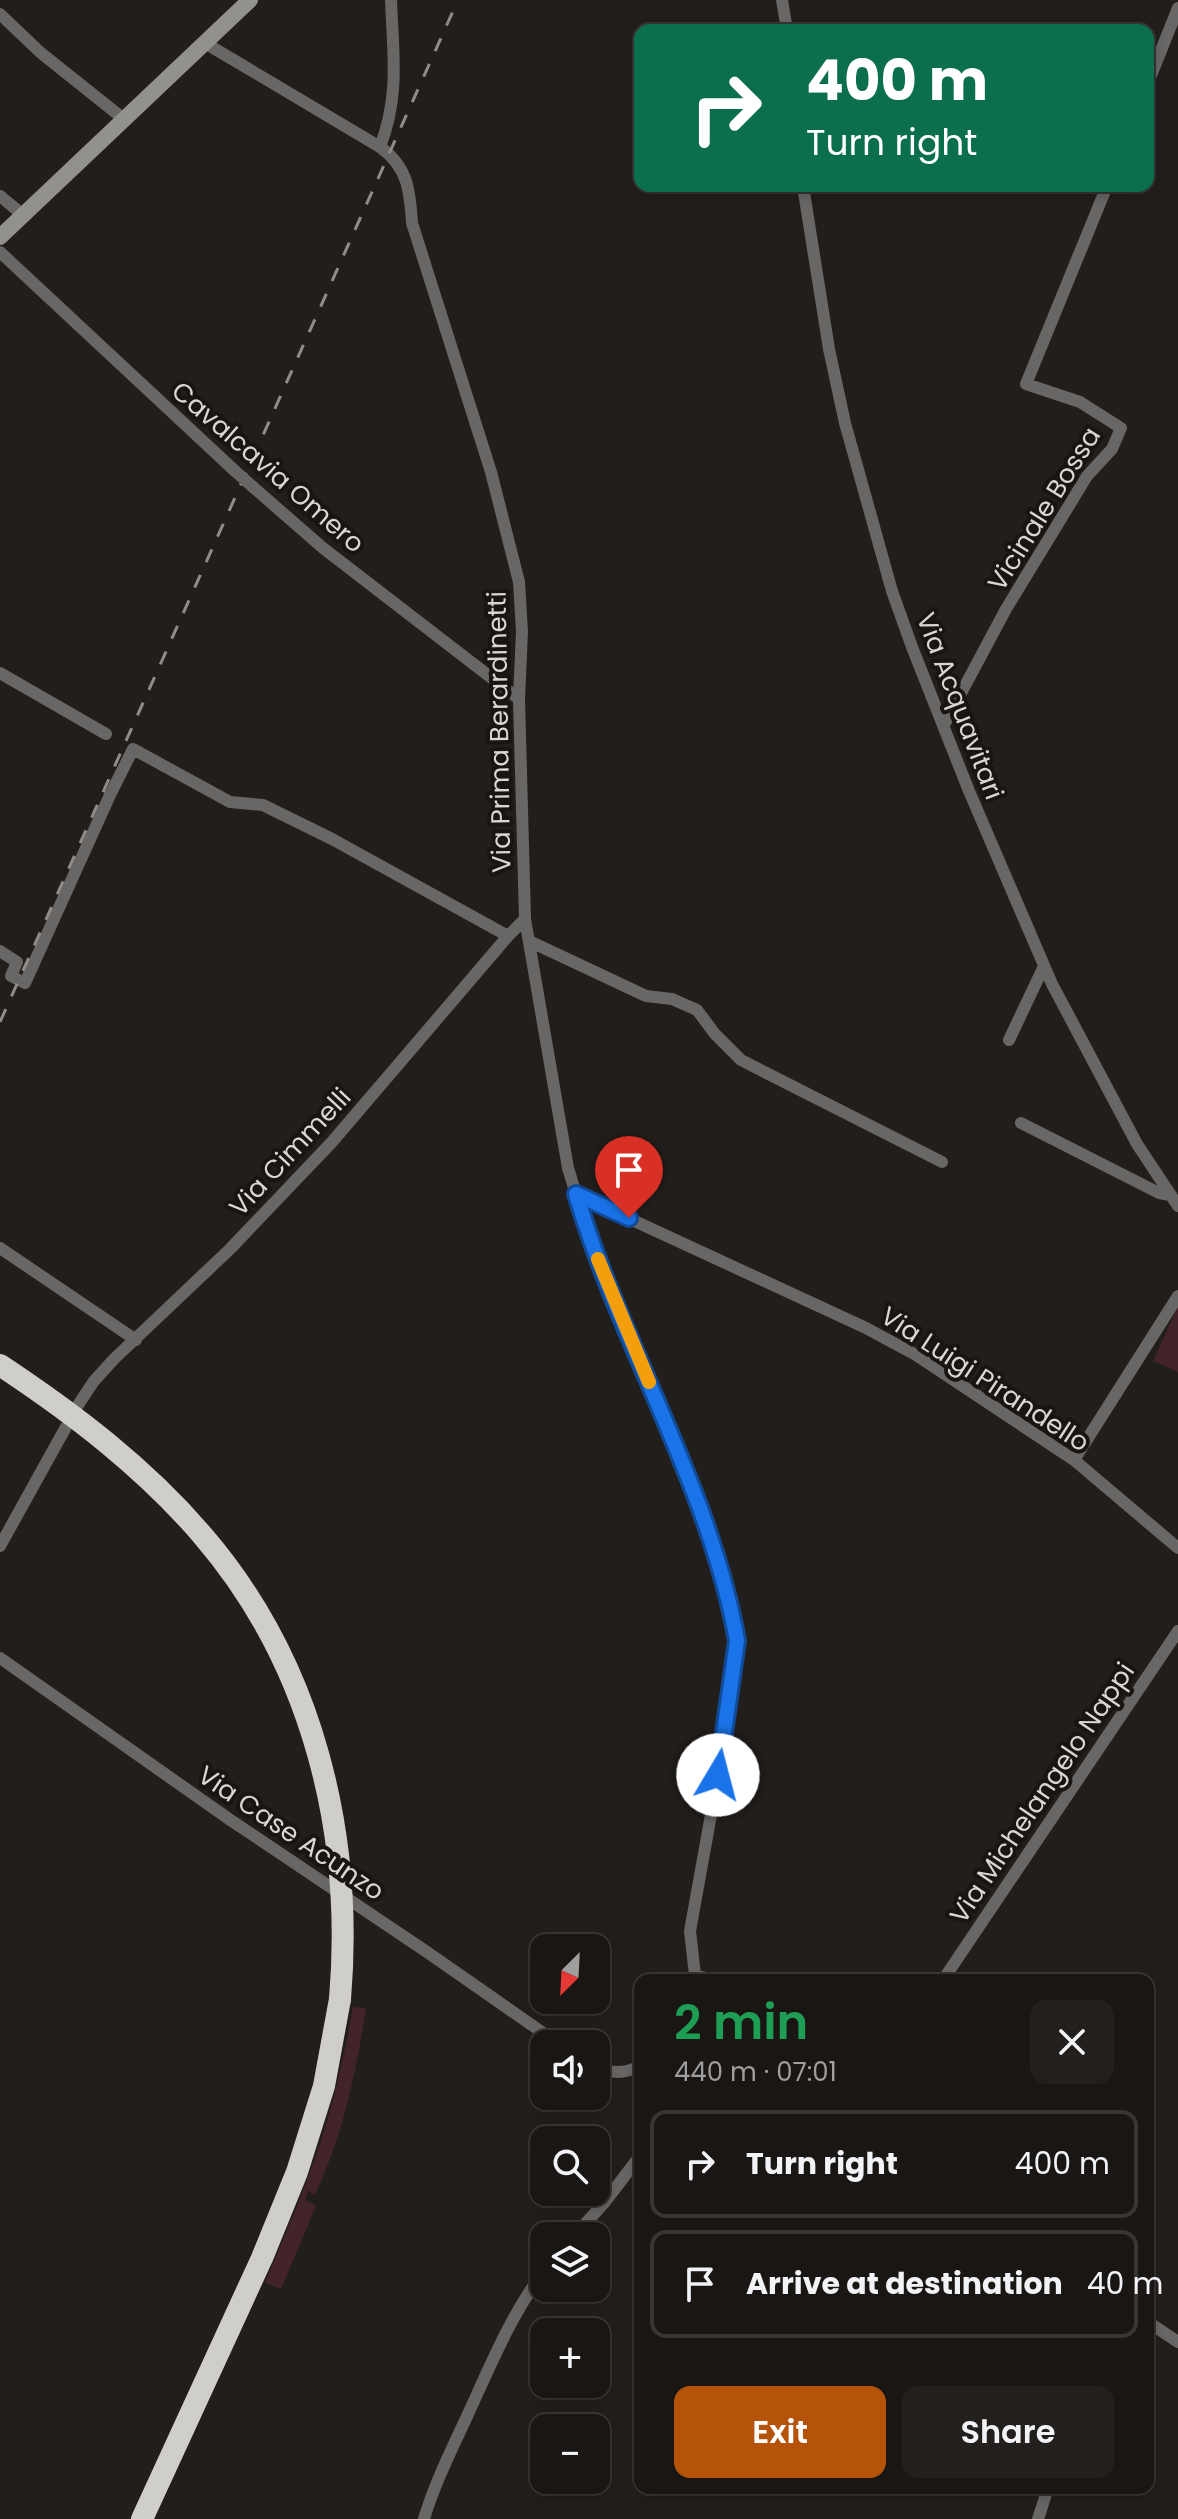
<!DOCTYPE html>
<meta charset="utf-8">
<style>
:root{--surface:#1a1614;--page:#231f1d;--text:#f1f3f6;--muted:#9f9fa0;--line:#383534;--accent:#b45309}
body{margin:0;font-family:Poppins,sans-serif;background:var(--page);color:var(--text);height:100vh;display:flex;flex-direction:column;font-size:30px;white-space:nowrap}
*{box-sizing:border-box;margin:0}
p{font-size:26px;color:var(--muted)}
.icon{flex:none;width:44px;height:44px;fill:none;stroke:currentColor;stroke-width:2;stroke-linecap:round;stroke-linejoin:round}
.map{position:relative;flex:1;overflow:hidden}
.details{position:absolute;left:634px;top:1974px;width:520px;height:520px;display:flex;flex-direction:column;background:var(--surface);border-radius:16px;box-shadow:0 4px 12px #0003,0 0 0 2px var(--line)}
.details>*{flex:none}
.banner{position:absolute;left:634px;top:24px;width:520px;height:168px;border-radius:16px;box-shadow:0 4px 12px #0003,0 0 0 2px var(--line);background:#0b6e4f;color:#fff;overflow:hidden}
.needle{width:52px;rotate:204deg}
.controls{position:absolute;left:530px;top:1934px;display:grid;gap:16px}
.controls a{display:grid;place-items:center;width:80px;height:80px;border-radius:16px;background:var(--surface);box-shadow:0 4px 12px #0003,0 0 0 2px var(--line);font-size:40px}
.pin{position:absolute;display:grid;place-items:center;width:68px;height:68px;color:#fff;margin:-82px -34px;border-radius:50% 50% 50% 0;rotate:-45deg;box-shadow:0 0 8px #0007}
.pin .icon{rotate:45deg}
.me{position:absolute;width:88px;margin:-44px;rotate:8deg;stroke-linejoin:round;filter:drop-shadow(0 0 6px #0008)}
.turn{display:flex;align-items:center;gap:28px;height:168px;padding:0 40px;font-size:36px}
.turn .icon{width:104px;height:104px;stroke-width:2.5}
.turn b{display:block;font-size:56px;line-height:68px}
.round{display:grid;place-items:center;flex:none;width:84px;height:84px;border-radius:16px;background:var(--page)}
.head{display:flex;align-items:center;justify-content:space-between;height:136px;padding:0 40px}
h1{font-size:48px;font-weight:600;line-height:60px;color:#1e9e55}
.button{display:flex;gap:16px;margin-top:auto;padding:16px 40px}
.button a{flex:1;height:92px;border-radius:16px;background:var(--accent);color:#fff;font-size:32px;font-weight:600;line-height:92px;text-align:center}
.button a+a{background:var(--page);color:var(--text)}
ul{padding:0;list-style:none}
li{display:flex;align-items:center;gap:24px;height:108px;margin:0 16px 12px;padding:0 24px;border:4px solid var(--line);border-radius:16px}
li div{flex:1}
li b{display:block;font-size:30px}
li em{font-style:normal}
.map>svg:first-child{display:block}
.green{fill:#422328}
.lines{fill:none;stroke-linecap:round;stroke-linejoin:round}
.street{stroke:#686765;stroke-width:12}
.secondary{stroke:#92918d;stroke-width:16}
.highway{stroke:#d0cec8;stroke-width:22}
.rail{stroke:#908c8a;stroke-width:3;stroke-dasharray:14 14;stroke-linecap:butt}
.street-bridge{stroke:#686765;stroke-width:12}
.highway-bridge{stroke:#d0cec8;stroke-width:22}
.route-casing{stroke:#114b97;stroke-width:20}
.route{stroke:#1a73e8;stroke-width:14}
.slow{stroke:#f59e0b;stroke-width:14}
.labels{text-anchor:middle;stroke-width:8;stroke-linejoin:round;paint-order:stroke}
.street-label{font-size:26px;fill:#d9d6d4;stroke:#191512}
</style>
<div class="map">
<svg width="1178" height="2519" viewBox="0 0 1178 2519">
<rect width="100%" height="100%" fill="#221e1b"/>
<!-- green -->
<path class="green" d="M1178 1306V1372L1153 1361Z
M353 2007 366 2008C356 2073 343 2135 315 2195L308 2191 305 2200 316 2206 281 2289 265 2283C287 2229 311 2177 327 2121 338 2084 346 2045 353 2007Z"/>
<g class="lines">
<!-- street -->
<path class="street" d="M782 0 787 30
M0 14 41 53 125 120
M205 43 380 147C408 167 410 191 412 223L491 472 519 582 522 632 519 699 525 919 568 1168 590 1240 657 1402 704 1525 737 1641 722 1754 690 1931 695 1975
M1148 83 1178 8
M380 147C400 95 393 54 391 0
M803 186 829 349 845 423 892 591 912 647 969 791 1052 984 1137 1144 1178 1206
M0 196 23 215
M0 252 235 471
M253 487 323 548 519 699
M0 673 106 734
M944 725 1006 609 1087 476 1112 449 1121 428 1080 402 1026 384 1107 186
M529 941 646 996 672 999 697 1010 715 1034 741 1060 942 1162
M0 951 17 962 11 976 25 983 110 795 133 749 230 802 263 805 332 839 508 936
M1009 1040 1044 966
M1021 1123 1159 1193 1170 1195
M576 1194 866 1328 916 1355 1074 1460 1178 1548
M0 1248 136 1340
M78 1405 94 1381 114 1359 230 1249 332 1142 508 936 525 919
M1074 1460 1178 1296
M0 1546 66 1427
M0 1658 229 1819 427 1952 559 2044
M695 1975 713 1980
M943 1980 1178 1631
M596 2066C612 2074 624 2074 640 2066
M574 2236 604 2203 640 2156
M1148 2322 1178 2342
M424 2519C435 2482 453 2447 469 2412 491 2364 512 2313 544 2271
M1038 2519 1048 2488"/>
<!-- secondary -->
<path class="secondary" d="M0 237 250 0"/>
<!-- highway -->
<path class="highway" d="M142 2519 262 2258 297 2172 324 2086 340 1999"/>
<!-- rail -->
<path class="rail" d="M0 1022 458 0"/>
<!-- street-bridge -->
<path class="street-bridge" d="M235 471 253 487"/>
<!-- highway-bridge -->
<path class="highway-bridge" d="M0 1365C74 1414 145 1468 203 1536 313 1664 354 1834 340 1999"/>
</g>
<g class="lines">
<defs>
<path id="route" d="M629 1218 576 1194C620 1343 710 1487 737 1641L718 1775"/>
</defs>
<!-- route casing -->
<use href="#route" class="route-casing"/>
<!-- route -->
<use href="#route" class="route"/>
<!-- slow -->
<path class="slow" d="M598 1259 649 1382"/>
</g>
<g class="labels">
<!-- street labels -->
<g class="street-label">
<text transform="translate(268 467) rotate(41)" y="9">Cavalcavia Omero</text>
<text transform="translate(1044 509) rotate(-58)" y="9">Vicinale Bossa</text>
<text transform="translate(960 706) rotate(69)" y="9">Via Acquavitari</text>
<text transform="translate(499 732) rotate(-91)" y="9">Via Prima Berardinetti</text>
<text transform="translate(290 1152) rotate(-47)" y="9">Via Cimmelli</text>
<text transform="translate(985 1379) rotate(33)" y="9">Via Luigi Pirandello</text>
<text transform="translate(1042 1793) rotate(-56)" y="9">Via Michelangelo Nappi</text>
<text transform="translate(291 1833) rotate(34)" y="9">Via Case Acunzo</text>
</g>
</g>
</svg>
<div class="controls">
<a><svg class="needle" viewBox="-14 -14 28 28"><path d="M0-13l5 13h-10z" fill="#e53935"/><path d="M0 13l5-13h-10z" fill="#9f9fa0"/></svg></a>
<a><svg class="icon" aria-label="sound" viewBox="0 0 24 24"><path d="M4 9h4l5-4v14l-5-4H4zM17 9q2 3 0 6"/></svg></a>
<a><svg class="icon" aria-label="search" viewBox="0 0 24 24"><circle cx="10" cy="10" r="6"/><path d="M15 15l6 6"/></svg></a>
<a><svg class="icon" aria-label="layers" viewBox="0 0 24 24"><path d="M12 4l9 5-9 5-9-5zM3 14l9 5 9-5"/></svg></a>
<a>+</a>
<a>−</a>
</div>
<div class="pin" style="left:629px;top:1218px;background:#d93025"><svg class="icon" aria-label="arrive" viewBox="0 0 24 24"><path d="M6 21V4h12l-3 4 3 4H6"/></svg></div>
<svg class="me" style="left:718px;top:1775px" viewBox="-20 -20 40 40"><circle r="19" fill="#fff"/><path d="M0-13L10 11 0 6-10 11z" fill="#1a73e8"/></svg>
<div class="banner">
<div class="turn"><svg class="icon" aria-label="right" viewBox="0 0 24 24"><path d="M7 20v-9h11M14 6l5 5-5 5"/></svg><div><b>400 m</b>Turn right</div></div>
</div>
<section class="details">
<div class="head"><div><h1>2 min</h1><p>440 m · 07:01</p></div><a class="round"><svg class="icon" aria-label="close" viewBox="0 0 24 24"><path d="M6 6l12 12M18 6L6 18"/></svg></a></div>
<ul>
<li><svg class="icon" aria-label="right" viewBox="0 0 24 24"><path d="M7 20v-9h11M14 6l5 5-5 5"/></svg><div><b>Turn right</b></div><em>400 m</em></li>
<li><svg class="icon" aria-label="arrive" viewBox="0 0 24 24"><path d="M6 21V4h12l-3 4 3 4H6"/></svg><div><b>Arrive at destination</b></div><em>40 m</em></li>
</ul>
<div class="button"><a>Exit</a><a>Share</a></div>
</section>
</div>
